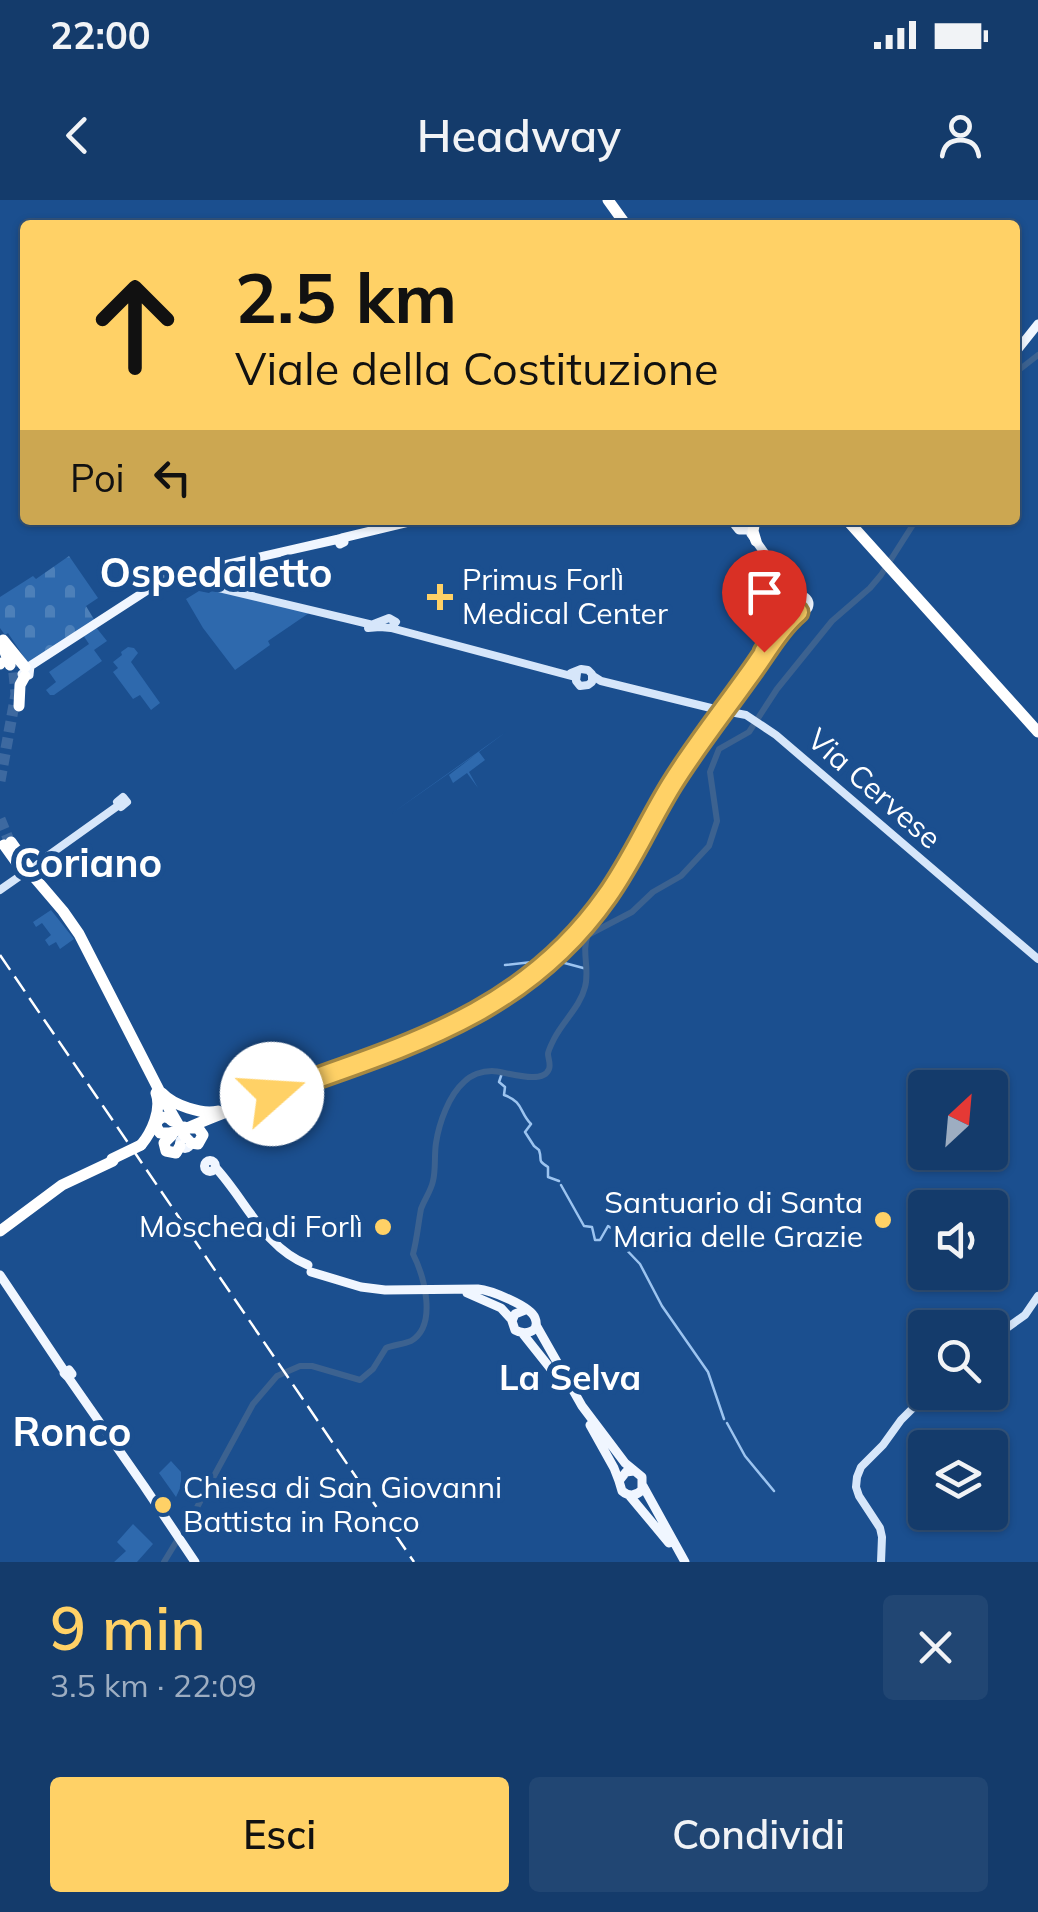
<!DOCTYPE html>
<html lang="it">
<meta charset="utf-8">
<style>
:root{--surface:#143b6b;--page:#214673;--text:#f1f3f6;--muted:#9dadc1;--line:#33557e;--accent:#ffd166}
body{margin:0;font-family:Mulish,sans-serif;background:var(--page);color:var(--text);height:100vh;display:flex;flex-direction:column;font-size:38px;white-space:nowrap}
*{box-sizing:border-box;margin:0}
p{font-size:32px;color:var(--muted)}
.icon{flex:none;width:55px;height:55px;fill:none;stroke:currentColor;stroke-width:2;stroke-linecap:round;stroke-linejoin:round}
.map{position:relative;height:1362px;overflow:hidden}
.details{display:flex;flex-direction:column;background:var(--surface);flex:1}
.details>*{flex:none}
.banner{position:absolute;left:20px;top:20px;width:1000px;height:305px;border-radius:10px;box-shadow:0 2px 8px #0004,0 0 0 2px var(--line);background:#ffd166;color:#111;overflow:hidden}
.needle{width:65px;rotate:26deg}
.tools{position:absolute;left:908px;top:870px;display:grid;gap:20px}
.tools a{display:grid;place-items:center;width:100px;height:100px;border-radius:10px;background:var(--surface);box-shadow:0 2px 8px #0004,0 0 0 2px var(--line);font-size:50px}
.pin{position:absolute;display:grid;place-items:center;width:85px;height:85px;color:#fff;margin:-102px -42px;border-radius:50% 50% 50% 0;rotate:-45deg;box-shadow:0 0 10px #0007}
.pin .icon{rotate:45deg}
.me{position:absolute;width:110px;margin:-55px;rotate:71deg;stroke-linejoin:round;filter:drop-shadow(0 0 8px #0008)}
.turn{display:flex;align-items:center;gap:35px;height:210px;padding:0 50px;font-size:45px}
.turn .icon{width:130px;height:130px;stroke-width:2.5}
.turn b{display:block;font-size:70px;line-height:85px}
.then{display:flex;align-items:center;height:95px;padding:0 50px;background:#0003;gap:20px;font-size:38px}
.round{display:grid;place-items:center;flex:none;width:105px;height:105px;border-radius:10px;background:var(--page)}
.summary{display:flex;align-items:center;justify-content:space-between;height:170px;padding:0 50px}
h1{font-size:60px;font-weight:600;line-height:75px;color:var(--accent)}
.primary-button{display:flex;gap:20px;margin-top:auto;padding:20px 50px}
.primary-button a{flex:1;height:115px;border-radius:10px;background:var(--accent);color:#111;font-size:40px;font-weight:600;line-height:115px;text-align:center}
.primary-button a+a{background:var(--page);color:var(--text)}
.status{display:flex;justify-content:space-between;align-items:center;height:70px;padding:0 50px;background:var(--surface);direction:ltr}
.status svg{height:28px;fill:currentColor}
header{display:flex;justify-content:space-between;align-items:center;height:130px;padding:0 50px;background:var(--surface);font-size:45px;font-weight:600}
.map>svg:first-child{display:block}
.green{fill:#2e69ad}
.cemetery{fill:url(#cemetery-stones)}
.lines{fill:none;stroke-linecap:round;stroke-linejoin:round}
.stream{stroke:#9cc4f0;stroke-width:2.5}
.river{stroke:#3c6290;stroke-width:6}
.highway-tunnel{stroke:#3d69a0;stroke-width:11;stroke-dasharray:11 5.5;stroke-linecap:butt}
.secondary{stroke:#d6e6fa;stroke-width:8}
.primary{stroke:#f0f6ff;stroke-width:9}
.highway{stroke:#fff;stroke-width:11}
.rail{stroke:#fff;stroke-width:2.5;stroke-dasharray:18 8;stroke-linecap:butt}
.secondary-bridge{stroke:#d6e6fa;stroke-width:8}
.highway-bridge{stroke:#fff;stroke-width:11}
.route-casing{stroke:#a68842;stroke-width:25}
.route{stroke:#ffd166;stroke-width:18}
.poi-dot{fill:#ffd166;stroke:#1b4f8f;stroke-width:4}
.labels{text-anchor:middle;stroke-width:10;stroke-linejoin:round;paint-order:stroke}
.poi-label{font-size:30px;fill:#fff;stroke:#1b4f8f;text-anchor:start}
.street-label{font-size:30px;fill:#fff;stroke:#1b4f8f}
.quarter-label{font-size:35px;font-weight:bold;fill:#fff;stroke:#1b4f8f}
.district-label{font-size:40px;font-weight:bold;fill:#fff;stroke:#1b4f8f}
</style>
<div class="status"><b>22:00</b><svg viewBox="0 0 49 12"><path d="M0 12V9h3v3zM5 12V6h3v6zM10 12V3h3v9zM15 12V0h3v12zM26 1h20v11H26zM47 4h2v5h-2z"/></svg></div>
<header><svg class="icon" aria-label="back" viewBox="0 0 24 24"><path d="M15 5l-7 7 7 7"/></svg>Headway<svg class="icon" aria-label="person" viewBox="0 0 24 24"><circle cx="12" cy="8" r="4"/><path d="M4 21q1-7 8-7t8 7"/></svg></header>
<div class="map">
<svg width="1038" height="1362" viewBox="0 0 1038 1362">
<defs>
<pattern id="cemetery-stones" width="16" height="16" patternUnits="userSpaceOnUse" patternTransform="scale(2.5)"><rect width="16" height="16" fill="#2e69ad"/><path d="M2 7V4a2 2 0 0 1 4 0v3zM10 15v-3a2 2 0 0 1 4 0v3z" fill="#4d80b9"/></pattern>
</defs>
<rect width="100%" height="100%" fill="#1b4f8f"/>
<!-- green -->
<path class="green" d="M215 388 312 411 268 441 270 445 235 470 203 428 186 399 199 391 209 393Z
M95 426 107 441 94 450 102 461 54 495H50L46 490 56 482 49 472 89 444 83 435Z
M128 447 134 448 138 453 131 462 160 503 151 510 140 495 133 499 113 472 118 468 113 462 122 455 121 452Z
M506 532 479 552 485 560 469 572 478 588 467 573 453 583 449 575 475 555 391 614Z
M51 710 74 739 60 749 56 742 49 746 45 740 51 735 42 723 36 727 33 722Z
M171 1261 181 1272V1286L176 1297 159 1273Z
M133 1324 153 1344 137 1362H114L126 1351 117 1342Z"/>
<!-- cemetery -->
<path class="cemetery" d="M69 356 98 398 86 406 95 421 28 463 8 433 5 435 0 428V397L33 376 36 379Z"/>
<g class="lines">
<!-- stream -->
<path class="stream" d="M557 761 587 769
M505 765 541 761
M502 873 499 882 505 887 504 895C524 902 519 912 531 924L525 932 534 946 539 950C543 962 536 959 548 967V977L559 981
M561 985 584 1026 592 1027 595 1040H600L608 1026 616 1031 618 1041 640 1064 662 1106 708 1172 724 1219
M727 1223 745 1256 774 1291"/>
<!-- river -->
<path class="river" d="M1015 173 1038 155
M164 1362 195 1311 253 1204 277 1176 300 1166H312L360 1180 373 1169 386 1148C393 1145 404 1144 411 1141 438 1125 424 1076 413 1054 417 1039 418 1025 421 1009 424 1000 431 991 433 981 436 969 434 956 436 943 439 923 449 895 464 882 471 875 482 871 492 871 504 871 543 886 549 869 551 864 548 858 548 854 548 852 553 841 554 839 563 821 580 807 585 787 590 769 581 751 588 735L632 712 653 692 681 676 709 646 717 621 710 572 719 549 749 532 777 489 832 421 870 388 881 375 916 320"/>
<!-- highway-tunnel -->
<path class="highway-tunnel" d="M0 581 16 494 13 464
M0 619 13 650"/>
<!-- secondary -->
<path class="secondary" d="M177 376 181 379 373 425
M368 428 380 427 391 428 396 422 389 418 371 425
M391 428 575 477
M571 473 581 469 588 470 592 474V482L588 485 580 486 576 481 577 473
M593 476 601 481 719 510
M725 511 746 515 776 535 1038 759
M123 597 127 602 121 607 117 602Z
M32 670 42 660 119 605
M0 690 20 676 30 675 32 669
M990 1140 1025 1115 1038 1096
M881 1362 882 1337 880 1328 859 1296 856 1287 857 1277 861 1267 883 1245 901 1220 929 1192"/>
<!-- primary -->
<path class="primary" d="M1015 153 1038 124
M735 320V325L739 330H745L749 326
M748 320 751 334 791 390 800 397
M342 338 338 339 340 344 344 342 342 338 417 320
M180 375 339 339
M793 404a8 8 0 1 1 16 0a8 8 0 1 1-16 0Z
M22 474 29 475 30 466 169 376 170 372 184 374
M179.5 943a5.5 5.5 0 1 1 11 0a5.5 5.5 0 1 1-11 0Z
M204.5 966a5.5 5.5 0 1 1 11 0a5.5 5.5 0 1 1-11 0Z
M215 967C246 1000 263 1047 308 1065
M311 1072 361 1087 385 1090 478 1089C490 1090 531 1106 535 1118 541 1133 524 1135 515 1130L512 1121 515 1114 525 1110
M0 1075 65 1172
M467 1093 501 1108 512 1120
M536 1125 582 1206 625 1263 642 1277V1290C636 1296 629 1297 622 1291L619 1281 626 1272 634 1271
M523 1134 562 1183
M68 1177 64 1173 69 1170 72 1174 68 1177 144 1286
M590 1225 614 1268 619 1281
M144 1286 195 1362
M643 1286 685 1362
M629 1295 669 1343"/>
<!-- highway -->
<path class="highway" d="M608 0 626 25
M755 320 753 331 756 341
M847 320 1038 532
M3 440 25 467
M2 444 10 465
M0 463V464
M19 506 20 485 25 476
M11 642 28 666
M4 645 22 670
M34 677 63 711 79 734 163 898 186 938
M162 893C173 905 202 915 218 911
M189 928H198L203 935 198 944 191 943
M185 929C324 867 488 844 590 719 624 677 645 628 673 583 696 546 722 513 747 478 763 456 778 429 798 412
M171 933H160L156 926C157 917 166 914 172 921
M172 935 164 943 166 951 176 953 180 946
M141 945C152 932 162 909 156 893
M0 1031 62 985 113 961"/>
<!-- rail -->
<path class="rail" d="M0 755 414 1362"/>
<!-- secondary-bridge -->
<path class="secondary-bridge" d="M719 510 725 511"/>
<!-- highway-bridge -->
<path class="highway-bridge" d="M171 933 184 927
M112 959 141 945"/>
</g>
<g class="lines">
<defs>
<path id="route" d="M272 894C402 847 523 816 607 696 632 661 649 621 672 584 695 547 722 513 747 478 763 457 778 429 798 412L794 408 764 452"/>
</defs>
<!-- route casing -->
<use href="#route" class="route-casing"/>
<!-- route -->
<use href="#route" class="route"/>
</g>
<!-- markers -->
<g class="poi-dot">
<path d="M435 382h10v10h10v10h-10v10h-10v-10h-10v-10h10z"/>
<circle cx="883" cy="1020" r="10"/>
<circle cx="383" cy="1027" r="10"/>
<circle cx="163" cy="1305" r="10"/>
</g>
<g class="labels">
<!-- poi labels -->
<g class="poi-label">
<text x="462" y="390">Primus Forlì<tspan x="462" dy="34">Medical Center</tspan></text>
<text x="863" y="1013" text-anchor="end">Santuario di Santa<tspan x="863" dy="34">Maria delle Grazie</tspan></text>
<text x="363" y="1037" text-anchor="end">Moschea di Forlì</text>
<text x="183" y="1298">Chiesa di San Giovanni<tspan x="183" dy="34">Battista in Ronco</tspan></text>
</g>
<!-- street labels -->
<g class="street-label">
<text transform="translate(874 589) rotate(41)" y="10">Via Cervese</text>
</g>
<!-- quarter labels -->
<g class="quarter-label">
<text x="570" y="1190">La Selva</text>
</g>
<!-- district labels -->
<g class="district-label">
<text x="216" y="387">Ospedaletto</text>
<text x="88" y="677">Coriano</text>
<text x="72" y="1246">Ronco</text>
</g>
</g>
</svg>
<div class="tools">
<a><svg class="needle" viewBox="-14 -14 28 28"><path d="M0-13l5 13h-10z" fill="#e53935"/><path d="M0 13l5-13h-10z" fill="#9dadc1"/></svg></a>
<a><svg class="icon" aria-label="sound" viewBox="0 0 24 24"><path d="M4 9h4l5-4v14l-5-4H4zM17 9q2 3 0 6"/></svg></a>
<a><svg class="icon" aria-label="search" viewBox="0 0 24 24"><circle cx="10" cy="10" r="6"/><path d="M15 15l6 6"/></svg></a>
<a><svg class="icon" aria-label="layers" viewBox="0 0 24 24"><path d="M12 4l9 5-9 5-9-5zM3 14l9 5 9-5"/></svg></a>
</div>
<div class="pin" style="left:764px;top:452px;background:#d93025"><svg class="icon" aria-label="arrive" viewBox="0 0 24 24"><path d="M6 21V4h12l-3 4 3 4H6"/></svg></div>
<svg class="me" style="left:272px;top:894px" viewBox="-20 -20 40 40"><circle r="19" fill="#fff"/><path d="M0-13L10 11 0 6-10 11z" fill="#ffd166"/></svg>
<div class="banner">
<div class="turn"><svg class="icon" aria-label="ahead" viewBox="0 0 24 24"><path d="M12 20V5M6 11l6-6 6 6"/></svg><div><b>2.5 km</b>Viale della Costituzione</div></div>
<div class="then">Poi<svg class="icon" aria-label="left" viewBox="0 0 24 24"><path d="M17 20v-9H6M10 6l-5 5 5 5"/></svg></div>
</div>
</div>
<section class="details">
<div class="summary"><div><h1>9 min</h1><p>3.5 km · 22:09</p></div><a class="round"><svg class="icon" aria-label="close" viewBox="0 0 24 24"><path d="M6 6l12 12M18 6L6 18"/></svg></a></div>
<div class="primary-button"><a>Esci</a><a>Condividi</a></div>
</section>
